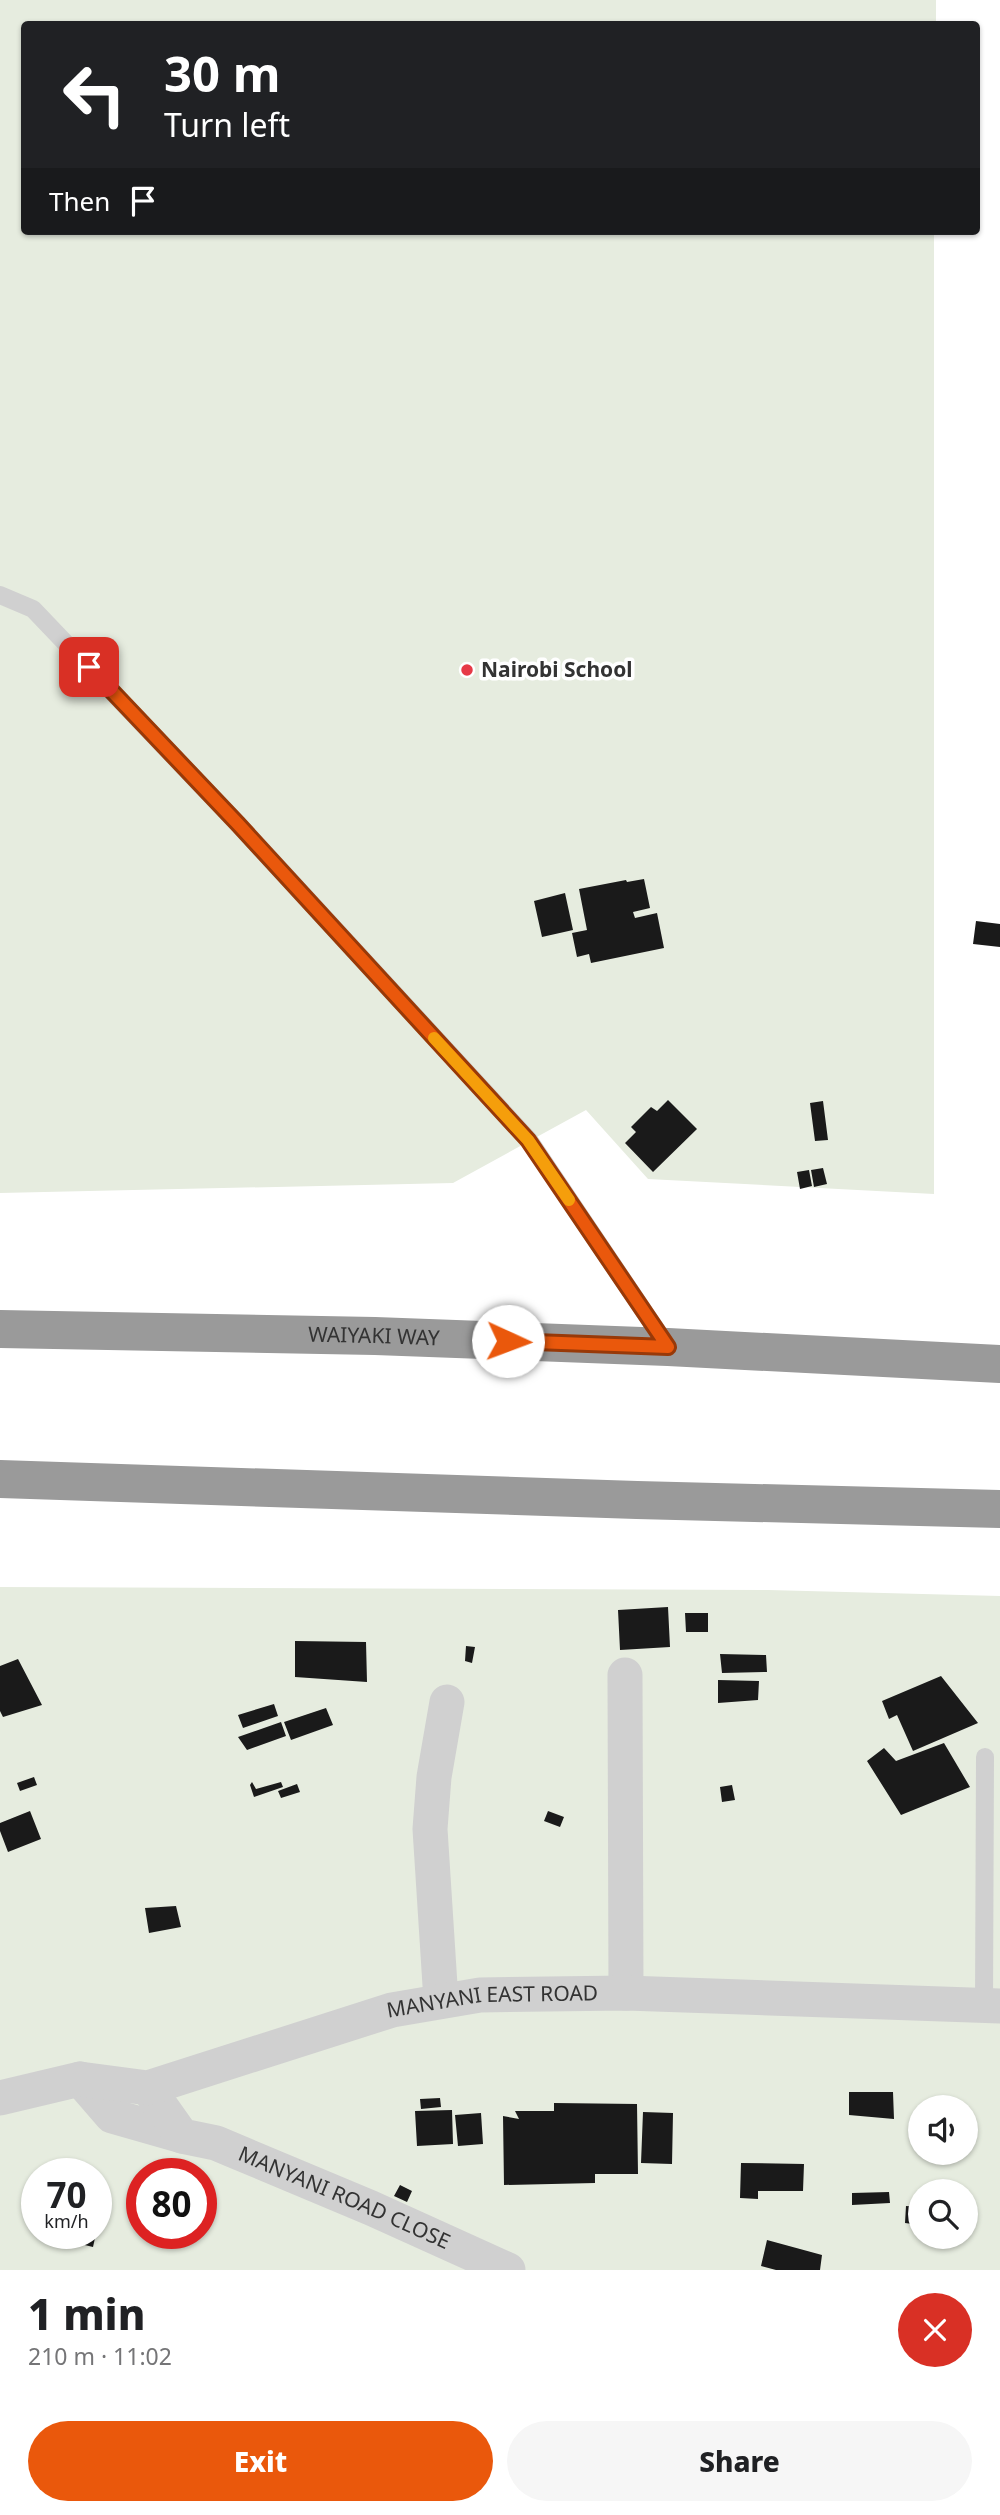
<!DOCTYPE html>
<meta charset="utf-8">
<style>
:root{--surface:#fff;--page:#f6f6f6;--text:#202124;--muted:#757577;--accent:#ea580c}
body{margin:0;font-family:"Noto Sans",sans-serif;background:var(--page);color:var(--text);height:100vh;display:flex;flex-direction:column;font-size:26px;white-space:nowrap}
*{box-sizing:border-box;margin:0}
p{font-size:23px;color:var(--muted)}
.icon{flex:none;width:38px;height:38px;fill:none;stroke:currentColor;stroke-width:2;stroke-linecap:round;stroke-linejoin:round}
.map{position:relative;height:2270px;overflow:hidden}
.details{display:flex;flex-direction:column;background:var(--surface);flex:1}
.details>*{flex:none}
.guide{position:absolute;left:21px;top:21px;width:959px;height:214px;border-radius:7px;box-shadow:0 2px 5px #0004;background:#202124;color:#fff;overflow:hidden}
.buttons{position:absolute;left:908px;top:2095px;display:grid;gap:14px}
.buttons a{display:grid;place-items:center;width:70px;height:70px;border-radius:50%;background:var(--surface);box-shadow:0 2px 5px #0004;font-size:35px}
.speed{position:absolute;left:21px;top:2158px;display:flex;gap:14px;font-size:35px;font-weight:700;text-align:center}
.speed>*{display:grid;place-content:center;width:91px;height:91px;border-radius:50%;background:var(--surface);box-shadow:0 2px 5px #0004;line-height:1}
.speed small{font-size:18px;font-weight:400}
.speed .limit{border:10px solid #d22;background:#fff;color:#111}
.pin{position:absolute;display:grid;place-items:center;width:60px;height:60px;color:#fff;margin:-30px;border-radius:14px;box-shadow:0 4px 10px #0006}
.me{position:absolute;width:77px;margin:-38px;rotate:92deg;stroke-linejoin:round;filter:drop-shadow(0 0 5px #0008)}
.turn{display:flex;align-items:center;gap:24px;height:147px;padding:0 28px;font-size:32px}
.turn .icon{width:91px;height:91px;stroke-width:2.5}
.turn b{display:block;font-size:49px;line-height:60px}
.then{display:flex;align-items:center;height:66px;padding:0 28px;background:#0003;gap:14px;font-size:26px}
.round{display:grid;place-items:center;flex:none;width:74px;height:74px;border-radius:37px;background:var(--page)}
.head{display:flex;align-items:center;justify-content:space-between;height:119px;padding:0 28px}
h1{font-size:42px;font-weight:800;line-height:52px}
.primary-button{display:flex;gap:14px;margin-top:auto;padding:14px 28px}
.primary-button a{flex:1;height:80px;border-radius:42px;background:var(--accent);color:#fff;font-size:28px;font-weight:800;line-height:80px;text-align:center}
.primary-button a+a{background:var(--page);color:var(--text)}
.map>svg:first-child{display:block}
.green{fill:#e6ecdf;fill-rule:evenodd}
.building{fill:#1a1a1a}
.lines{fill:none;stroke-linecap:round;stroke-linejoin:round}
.lane{stroke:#d0d0d0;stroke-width:18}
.street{stroke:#d0d0d0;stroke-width:35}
.highway{stroke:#9a9a9a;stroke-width:38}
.route-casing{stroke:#983908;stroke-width:18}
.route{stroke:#ea580c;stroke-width:12}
.slow{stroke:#f59e0b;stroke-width:12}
.poi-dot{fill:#e63946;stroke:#fff;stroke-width:2.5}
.labels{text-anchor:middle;stroke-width:7;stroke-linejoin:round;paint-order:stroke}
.poi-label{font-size:21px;font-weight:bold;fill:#333;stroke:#fff;text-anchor:start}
.street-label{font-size:21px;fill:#333;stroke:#fff}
</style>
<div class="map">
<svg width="1000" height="2270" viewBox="0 0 1000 2270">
<rect width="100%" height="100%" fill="#fff"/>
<!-- green -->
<path class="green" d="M0 0H936V24H24V231H934V1194L648 1179 586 1110 453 1183 0 1193Z
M0 1587 768 1590 1000 1596V2270H0ZM920 2107H966V2152H920ZM37 2174H96V2233H37ZM142 2174H201V2233H142ZM920 2191H966V2236H920Z"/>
<!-- building -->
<path class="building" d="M644 879 650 908 633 912 635 918 657 913 664 948 591 963 589 954 577 957 572 933 587 930 579 889 626 880 627 882Z
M565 893 573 930 542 937 534 901Z
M976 921 1000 924V947L973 944Z
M668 1100 697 1129 653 1172 625 1143 636 1132 631 1127 651 1107 657 1111Z
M823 1101 828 1140 815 1141 810 1103Z
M823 1168 827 1184 814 1187 811 1170Z
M809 1170 812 1186 800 1189 797 1172Z
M668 1607 670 1647 620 1650 618 1610Z
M685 1613H708V1632H686Z
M295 1641 366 1642 367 1682 295 1677Z
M466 1646 475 1647 472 1663 465 1661Z
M720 1654 766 1655 767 1672 722 1673Z
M18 1659 42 1705 3 1717 0 1711V1666Z
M941 1676 978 1723 913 1751 897 1715 889 1719 882 1701Z
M718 1680 759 1681 758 1700 718 1703Z
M274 1704 278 1716 243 1728 238 1715Z
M326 1708 333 1725 291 1740 284 1722Z
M281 1722 286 1736 247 1750 238 1737Z
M944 1743 970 1787 901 1815 867 1761 884 1748 896 1761Z
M34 1777 37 1785 20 1791 17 1783Z
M252 1782 256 1789 281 1782 283 1787 254 1797 250 1785Z
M297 1784 300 1792 281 1798 278 1791Z
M732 1785 735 1800 722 1802 720 1787Z
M30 1811 41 1839 8 1852 0 1831V1823Z
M548 1811 564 1817 560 1827 544 1821Z
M176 1906 181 1927 149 1933 145 1908Z
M849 2092H893L894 2119 849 2115Z
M440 2098 441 2107 421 2109 420 2099Z
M554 2103 637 2104 638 2174H595V2183L504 2185 503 2116 519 2119 515 2111H554Z
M452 2110 453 2144 417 2146 415 2111Z
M643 2112 673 2113 672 2164 641 2163Z
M481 2113 483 2144 458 2146 455 2115Z
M741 2163 804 2164 803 2191H758V2199L740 2198Z
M400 2185 412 2191 407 2202 394 2196Z
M889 2192 890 2203 852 2205V2193Z
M906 2206 920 2207V2225L905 2223Z
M65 2233 95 2238 93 2247 64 2240Z
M767 2240 822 2255 820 2270H776L761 2266Z"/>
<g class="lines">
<!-- lane -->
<path class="lane" d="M0 595 33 609 238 824 529 1140 668 1347
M984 2006 985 1757"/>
<!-- street -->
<g class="street">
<path d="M625 1675 626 1993"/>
<path d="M441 2001 430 1829 434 1777 447 1702"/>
<path d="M80 2079 112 2116 182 2136"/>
<path id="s1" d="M148 2088 182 2136 216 2143 235 2151 371 2208 508 2270"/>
<path id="s2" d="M0 2098 80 2079 148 2088 392 2010 480 1995 626 1993 1000 2006"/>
</g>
<!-- highway -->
<g class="highway">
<path id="s3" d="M0 1329 375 1336 668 1347 1000 1364"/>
<path d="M0 1479 637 1500 1000 1509"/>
</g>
</g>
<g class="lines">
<defs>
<path id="route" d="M89 667 238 824 528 1140 668 1347 508 1341"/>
</defs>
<!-- route casing -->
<use href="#route" class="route-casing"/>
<!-- route -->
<use href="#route" class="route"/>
<!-- slow -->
<path class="slow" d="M434 1038 528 1140 569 1200"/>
</g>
<!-- markers -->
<circle class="poi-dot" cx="467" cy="670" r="7"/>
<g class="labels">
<!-- poi labels -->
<g class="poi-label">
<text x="481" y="677">Nairobi School</text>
</g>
<!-- street labels -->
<g class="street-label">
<text dy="7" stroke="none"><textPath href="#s3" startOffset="374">WAIYAKI WAY</textPath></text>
<text dy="7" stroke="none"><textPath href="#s2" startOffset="508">MANYANI EAST ROAD</textPath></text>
<text dy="7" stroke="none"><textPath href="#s1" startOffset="233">MANYANI ROAD CLOSE</textPath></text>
</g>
</g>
</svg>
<div class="buttons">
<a><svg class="icon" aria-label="sound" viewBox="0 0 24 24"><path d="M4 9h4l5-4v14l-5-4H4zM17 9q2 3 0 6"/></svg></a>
<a><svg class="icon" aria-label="search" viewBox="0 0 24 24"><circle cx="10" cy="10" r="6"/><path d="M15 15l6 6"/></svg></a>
</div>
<div class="speed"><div>70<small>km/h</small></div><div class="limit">80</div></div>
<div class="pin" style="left:89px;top:667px;background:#d93025"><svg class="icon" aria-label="arrive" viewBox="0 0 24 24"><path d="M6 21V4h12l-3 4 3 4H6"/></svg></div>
<svg class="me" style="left:508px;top:1341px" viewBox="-20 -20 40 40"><circle r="19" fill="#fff"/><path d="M0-13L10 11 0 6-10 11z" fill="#ea580c"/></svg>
<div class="guide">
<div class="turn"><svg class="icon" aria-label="left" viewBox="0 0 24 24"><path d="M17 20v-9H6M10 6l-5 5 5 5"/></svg><div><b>30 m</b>Turn left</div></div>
<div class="then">Then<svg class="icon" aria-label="arrive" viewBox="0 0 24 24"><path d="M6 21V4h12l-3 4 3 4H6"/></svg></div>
</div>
</div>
<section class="details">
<div class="head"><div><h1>1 min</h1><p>210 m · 11:02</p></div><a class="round" style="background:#d93025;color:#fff"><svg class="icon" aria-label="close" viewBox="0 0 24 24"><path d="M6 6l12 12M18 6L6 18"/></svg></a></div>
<div class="primary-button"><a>Exit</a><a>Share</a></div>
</section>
